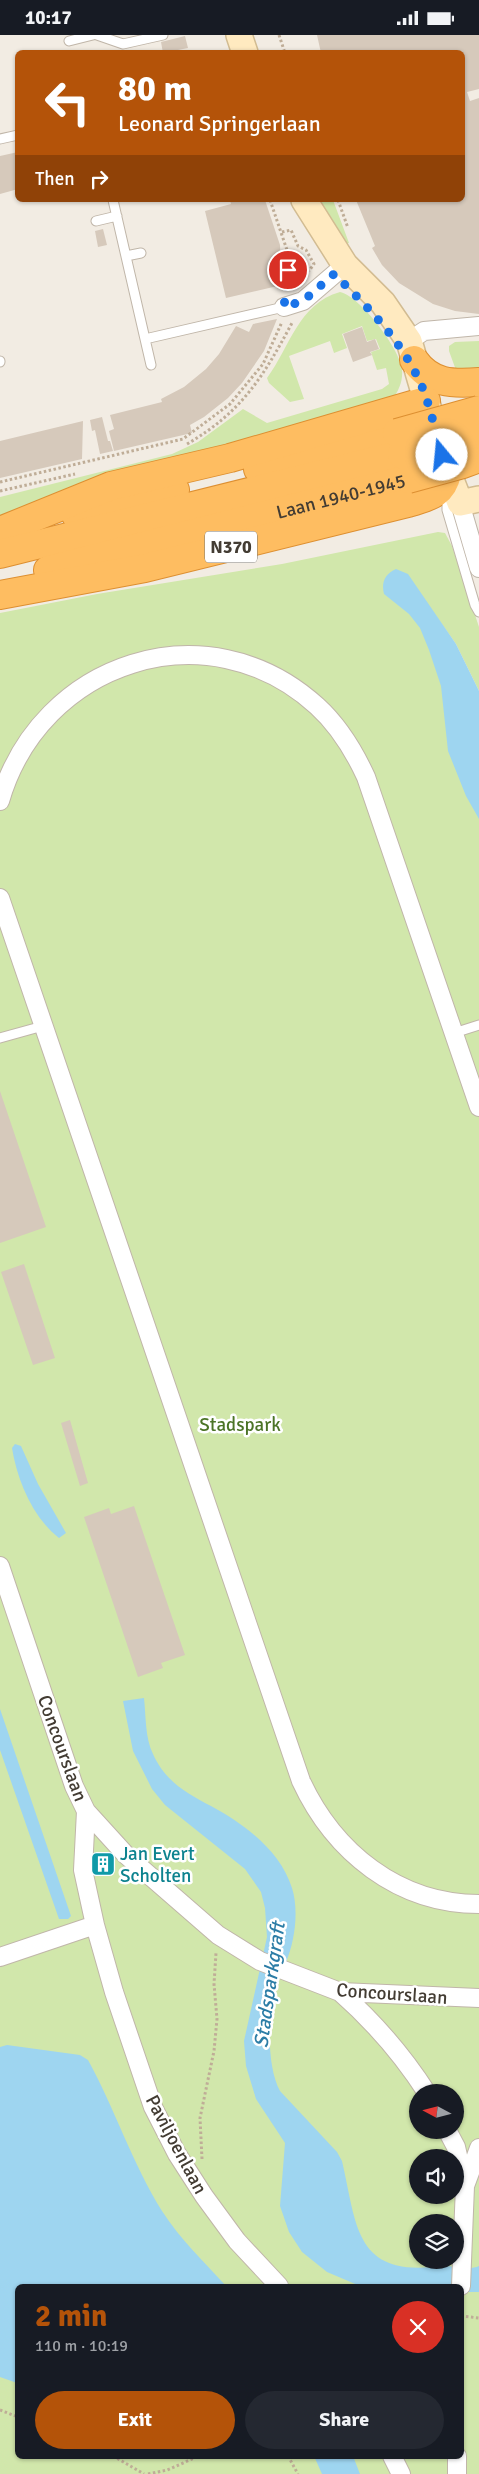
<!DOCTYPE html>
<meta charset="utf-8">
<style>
:root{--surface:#171b24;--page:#242831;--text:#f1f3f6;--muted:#9ea1a6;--accent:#b45309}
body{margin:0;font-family:Signika,sans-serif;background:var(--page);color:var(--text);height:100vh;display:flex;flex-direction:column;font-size:19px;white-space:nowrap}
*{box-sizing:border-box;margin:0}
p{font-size:16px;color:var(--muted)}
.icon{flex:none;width:28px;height:28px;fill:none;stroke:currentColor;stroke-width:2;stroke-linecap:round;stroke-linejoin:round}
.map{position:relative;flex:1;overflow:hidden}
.panel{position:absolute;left:15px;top:2249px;width:449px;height:175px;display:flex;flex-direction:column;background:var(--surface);border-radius:8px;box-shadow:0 1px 4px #0004}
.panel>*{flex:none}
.banner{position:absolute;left:15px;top:15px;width:450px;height:152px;border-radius:8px;box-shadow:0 1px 4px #0004;background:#b45309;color:#fff;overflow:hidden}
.needle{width:32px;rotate:277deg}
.controls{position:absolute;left:409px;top:2049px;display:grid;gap:10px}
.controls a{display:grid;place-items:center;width:55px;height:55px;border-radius:50%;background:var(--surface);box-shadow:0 1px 4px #0004;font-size:25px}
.pin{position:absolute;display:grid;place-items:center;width:42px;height:42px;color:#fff;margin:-21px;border:2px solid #fff;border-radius:50%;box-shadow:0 1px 5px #0007}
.me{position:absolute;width:55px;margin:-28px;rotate:343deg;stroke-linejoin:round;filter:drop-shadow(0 0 4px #0008)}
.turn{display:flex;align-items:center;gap:18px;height:105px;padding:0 20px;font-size:22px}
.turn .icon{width:65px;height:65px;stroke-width:2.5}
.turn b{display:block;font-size:35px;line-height:42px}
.then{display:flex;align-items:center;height:48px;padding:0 20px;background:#0003;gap:10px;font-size:19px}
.round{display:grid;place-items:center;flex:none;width:52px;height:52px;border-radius:26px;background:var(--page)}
.headline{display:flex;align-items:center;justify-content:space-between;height:85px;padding:0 20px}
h1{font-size:30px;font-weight:700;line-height:38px;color:var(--accent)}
.cta{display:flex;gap:10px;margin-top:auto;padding:10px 20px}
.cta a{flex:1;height:58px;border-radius:30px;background:var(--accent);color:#fff;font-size:20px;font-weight:700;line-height:58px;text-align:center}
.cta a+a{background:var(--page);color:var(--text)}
.status{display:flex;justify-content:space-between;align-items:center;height:35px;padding:0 25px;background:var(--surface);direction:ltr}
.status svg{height:14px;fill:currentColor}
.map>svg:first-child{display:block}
.green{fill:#d1e7ab;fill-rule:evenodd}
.water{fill:#9ed5f0}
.building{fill:#d6c9bb}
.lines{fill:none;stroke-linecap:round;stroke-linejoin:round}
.lane-casing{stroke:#c0b6a9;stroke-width:11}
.street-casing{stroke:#c0b6a9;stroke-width:20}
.secondary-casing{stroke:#d2bc92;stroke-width:28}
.highway-casing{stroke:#dd8f31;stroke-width:30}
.path{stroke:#bfad97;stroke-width:3;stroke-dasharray:2.5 2.5;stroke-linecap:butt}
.lane{stroke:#fff;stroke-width:9}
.street{stroke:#fff;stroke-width:18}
.secondary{stroke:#ffeac0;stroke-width:25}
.highway{stroke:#febd61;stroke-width:28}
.highway-bridge-casing{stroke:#dd8f31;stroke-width:30;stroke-linecap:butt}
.highway-bridge{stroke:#febd61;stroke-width:28}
.route{stroke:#1a73e8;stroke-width:9;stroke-dasharray:0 16.2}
.labels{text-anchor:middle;stroke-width:5;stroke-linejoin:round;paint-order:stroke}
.shield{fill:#fff;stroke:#7b7670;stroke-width:1}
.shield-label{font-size:18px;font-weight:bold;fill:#433c33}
.street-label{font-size:19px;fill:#433c33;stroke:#fff}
.park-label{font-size:19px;fill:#4b7427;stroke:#fff}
.culture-label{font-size:19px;fill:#0d838f;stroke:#fff;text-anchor:start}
.water-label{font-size:20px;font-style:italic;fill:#2c7da6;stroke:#fff}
</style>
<div class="status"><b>10:17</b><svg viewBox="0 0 49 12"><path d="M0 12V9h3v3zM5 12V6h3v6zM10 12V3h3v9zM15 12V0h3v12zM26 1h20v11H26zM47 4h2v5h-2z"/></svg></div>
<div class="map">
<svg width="479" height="2439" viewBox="0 0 479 2439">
<rect width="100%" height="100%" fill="#f2ece3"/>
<!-- green -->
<path class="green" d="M314 165H333L349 208 333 213Z
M340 257C359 260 401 315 402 335 403 346 399 355 393 364L0 484V462L172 419 198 407 243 374 267 388 382 354 389 349 386 333 377 335 371 317 380 314 376 304 367 306 362 291 342 299 347 313 334 318 330 306 289 321 304 364 290 367 269 348 267 343C290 312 298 269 340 257Z
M479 306V338H457L449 316V311L455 307Z
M438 497 445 498 452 511 479 592V656L456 609 419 557 479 721V2439H0V578L97 559 282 529ZM418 2058H455V2095H418ZM418 2122H455V2160H418ZM418 2188H455V2225H418ZM18 2251H461V2421H18Z"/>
<!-- water -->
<path class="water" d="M396 534 408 539 456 609 479 656V784L466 761 448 716 441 651 429 615 420 593 409 579 384 559C381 547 385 539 396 534Z
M15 1409 21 1411 38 1449 66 1498 59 1503C33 1483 17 1445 12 1413Z
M144 1663C146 1681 145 1703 153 1719 165 1746 186 1758 211 1771 244 1789 280 1815 292 1853 299 1875 295 1906 286 1927 284 1932 281 1936 279 1941 268 1971 265 2028 280 2056L337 2117 342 2126C357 2190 354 2243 441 2231 452 2230 469 2236 479 2231V2257H461V2251H360L327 2237 302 2217 289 2197 280 2171 285 2108 256 2064 246 2031 244 2006 267 1902 265 1873 261 1857 245 1834 165 1770 152 1754 133 1716 123 1666Z
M0 1674 71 1881 68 1884H59L0 1715Z
M7 2010 80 2020 88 2025C115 2074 132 2128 162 2176 180 2204 204 2227 226 2251H18L17 2348 0 2342V2012Z
M314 2421H353L360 2439H322Z"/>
<!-- building -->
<path class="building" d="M317 0H479V54L467 57 470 66 479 63V279L455 276 433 269 399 248 382 230 372 213 375 211 356 165H462V18H321Z
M185 1 188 13 163 18 161 7Z
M18 117V154L0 159V121Z
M230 165H265L280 210 282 250 226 263 205 176 231 169Z
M103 194 107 210 98 212 95 196Z
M277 284 264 316 242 348 228 363 204 382 190 390 192 398 114 416 109 396 114 394 110 380 162 367 161 364 184 352 206 334 219 319 236 291 249 297 253 289Z
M362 292 367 307 375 304 379 314 370 317 372 320 353 327 343 299Z
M102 382 108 406H110L113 416 100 419 95 395 92 396 90 385Z
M83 386 82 424 0 443V406Z
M0 1056 46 1192 0 1208Z
M24 1229 55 1323 33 1330 1 1237Z
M70 1385 88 1448 80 1451 61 1388Z
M134 1471 185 1620 161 1628 163 1633 138 1642 84 1482 109 1473 111 1479Z
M104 1819 110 1823 113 1830 95 1836 93 1824 97 1820Z"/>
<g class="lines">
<defs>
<path id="lane" d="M97 0 123 9 163 0
M69 6 93 0
M0 104 18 100
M113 165 145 304 284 272
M96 186 117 181
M126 221 141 218
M145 304 151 330
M0 326V327
M447 458V475L475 570 479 577
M454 998 479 990
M0 1003 43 991"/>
<path id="street" d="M284 272 303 266 345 230
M409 306 424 296 479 291
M460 468 479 533
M0 766C40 627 207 571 317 671 339 691 354 716 366 742L479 1072
M0 863 301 1746C334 1817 398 1869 479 1869
M0 1531 74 1751 86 1776 126 1820 218 1900 260 1926 340 1957 479 1963
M86 1776 83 1835 95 1890 114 1957 153 2072 177 2119 204 2161 237 2206 279 2251
M0 1922 95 1890
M340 1957C374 1987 402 2019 427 2058
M447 2095 456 2112 465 2151
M461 2251 465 2151 479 2113
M392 2421 401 2439
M457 2439V2421"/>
<path id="secondary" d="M239 0 245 18
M304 165 345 230 383 268 409 306 432 385
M443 424 460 468 479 464"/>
<g id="highway">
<path d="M414 325C431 349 452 349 479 347"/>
<path d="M258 434 397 398"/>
<path d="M76 480 175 455"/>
<path d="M0 496 111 451 230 423 426 366"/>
<path d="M0 519 402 419"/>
<path id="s1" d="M48 535 408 444"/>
<path d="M0 560 145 533 408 468C427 462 443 460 447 438"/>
</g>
</defs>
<!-- lane casing -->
<use href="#lane" class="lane-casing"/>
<!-- street casing -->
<use href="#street" class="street-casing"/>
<!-- secondary casing -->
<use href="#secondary" class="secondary-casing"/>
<!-- highway casing -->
<use href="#highway" class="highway-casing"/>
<!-- path -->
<path class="path" d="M279 0 285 18
M270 165 288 218 287 254
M338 165 348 193
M282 197 291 195 298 211 306 215 314 229 309 236
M187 409C242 377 263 342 292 288
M0 447 183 404 230 369 263 329 282 287
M0 456 75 439
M202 2124 200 2083 214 2016 217 1984 214 1949 216 1918
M461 2281 479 2283
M0 2375 18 2382
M113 2421 144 2439
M288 2421 298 2439
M148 2439 167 2435 199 2421"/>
<!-- lane -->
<use href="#lane" class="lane"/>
<!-- street -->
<use href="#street" class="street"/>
<!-- secondary -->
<use href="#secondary" class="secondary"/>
<!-- highway -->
<use href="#highway" class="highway"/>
<defs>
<path id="highway-bridge" d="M397 398 479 375
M402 419 479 399
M408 444 463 429 479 423"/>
</defs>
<!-- highway-bridge casing -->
<use href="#highway-bridge" class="highway-bridge-casing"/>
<!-- highway-bridge -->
<use href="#highway-bridge" class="highway-bridge"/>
</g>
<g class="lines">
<!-- route -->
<path class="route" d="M288 235 284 272 303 266 334 239C367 271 400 304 420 347 430 369 435 396 442 420"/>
</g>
<!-- icons -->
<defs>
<symbol id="building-square" viewBox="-11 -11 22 22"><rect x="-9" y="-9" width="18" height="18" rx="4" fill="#0f9aa8" stroke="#fff"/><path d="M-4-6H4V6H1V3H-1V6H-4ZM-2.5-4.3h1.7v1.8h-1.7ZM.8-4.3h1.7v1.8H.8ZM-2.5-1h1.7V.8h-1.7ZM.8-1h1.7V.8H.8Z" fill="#fff"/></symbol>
</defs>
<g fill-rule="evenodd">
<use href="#building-square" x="89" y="1815" width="28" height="28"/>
</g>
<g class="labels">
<!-- shield labels -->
<rect class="shield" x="205" y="496.5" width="52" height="31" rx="4"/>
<g class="shield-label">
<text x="231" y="518">N370</text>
</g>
<!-- street labels -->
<g class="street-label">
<text dy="7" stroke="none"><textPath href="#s1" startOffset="302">Laan 1940-1945</textPath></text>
<text transform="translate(63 1713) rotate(70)" y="7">Concourslaan</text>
<text transform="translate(392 1958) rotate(4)" y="7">Concourslaan</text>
<text transform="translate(177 2109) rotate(62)" y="7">Paviljoenlaan</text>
</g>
<!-- park labels -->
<g class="park-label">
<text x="240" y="1396">Stadspark</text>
</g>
<!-- culture labels -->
<g class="culture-label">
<text x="120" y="1825">Jan Evert<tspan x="120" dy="22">Scholten</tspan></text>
</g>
<!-- water labels -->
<g class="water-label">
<text transform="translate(269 1950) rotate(-82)" y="7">Stadsparkgraft</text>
</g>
</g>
</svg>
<div class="controls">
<a><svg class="needle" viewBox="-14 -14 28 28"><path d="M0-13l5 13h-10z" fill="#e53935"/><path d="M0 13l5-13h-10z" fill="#9ea1a6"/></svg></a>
<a><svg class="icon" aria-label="sound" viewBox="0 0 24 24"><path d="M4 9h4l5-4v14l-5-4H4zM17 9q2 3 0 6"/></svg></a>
<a><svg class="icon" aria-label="layers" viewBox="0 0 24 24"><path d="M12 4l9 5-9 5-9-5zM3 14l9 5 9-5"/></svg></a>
</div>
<div class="pin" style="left:288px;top:235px;background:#d93025"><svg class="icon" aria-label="arrive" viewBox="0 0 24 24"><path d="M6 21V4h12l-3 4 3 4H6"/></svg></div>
<svg class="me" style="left:442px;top:420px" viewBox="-20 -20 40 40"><circle r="19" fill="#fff"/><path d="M0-13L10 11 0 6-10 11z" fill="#1a73e8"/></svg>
<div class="banner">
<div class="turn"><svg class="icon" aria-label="left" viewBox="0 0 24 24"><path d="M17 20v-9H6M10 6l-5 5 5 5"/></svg><div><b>80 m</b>Leonard Springerlaan</div></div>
<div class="then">Then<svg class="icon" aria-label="right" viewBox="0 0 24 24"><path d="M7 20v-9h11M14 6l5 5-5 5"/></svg></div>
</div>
<section class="panel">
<div class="headline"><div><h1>2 min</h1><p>110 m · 10:19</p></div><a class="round" style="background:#d93025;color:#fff"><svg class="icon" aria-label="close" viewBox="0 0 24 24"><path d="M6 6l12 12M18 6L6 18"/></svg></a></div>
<div class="cta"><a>Exit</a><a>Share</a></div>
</section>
</div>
